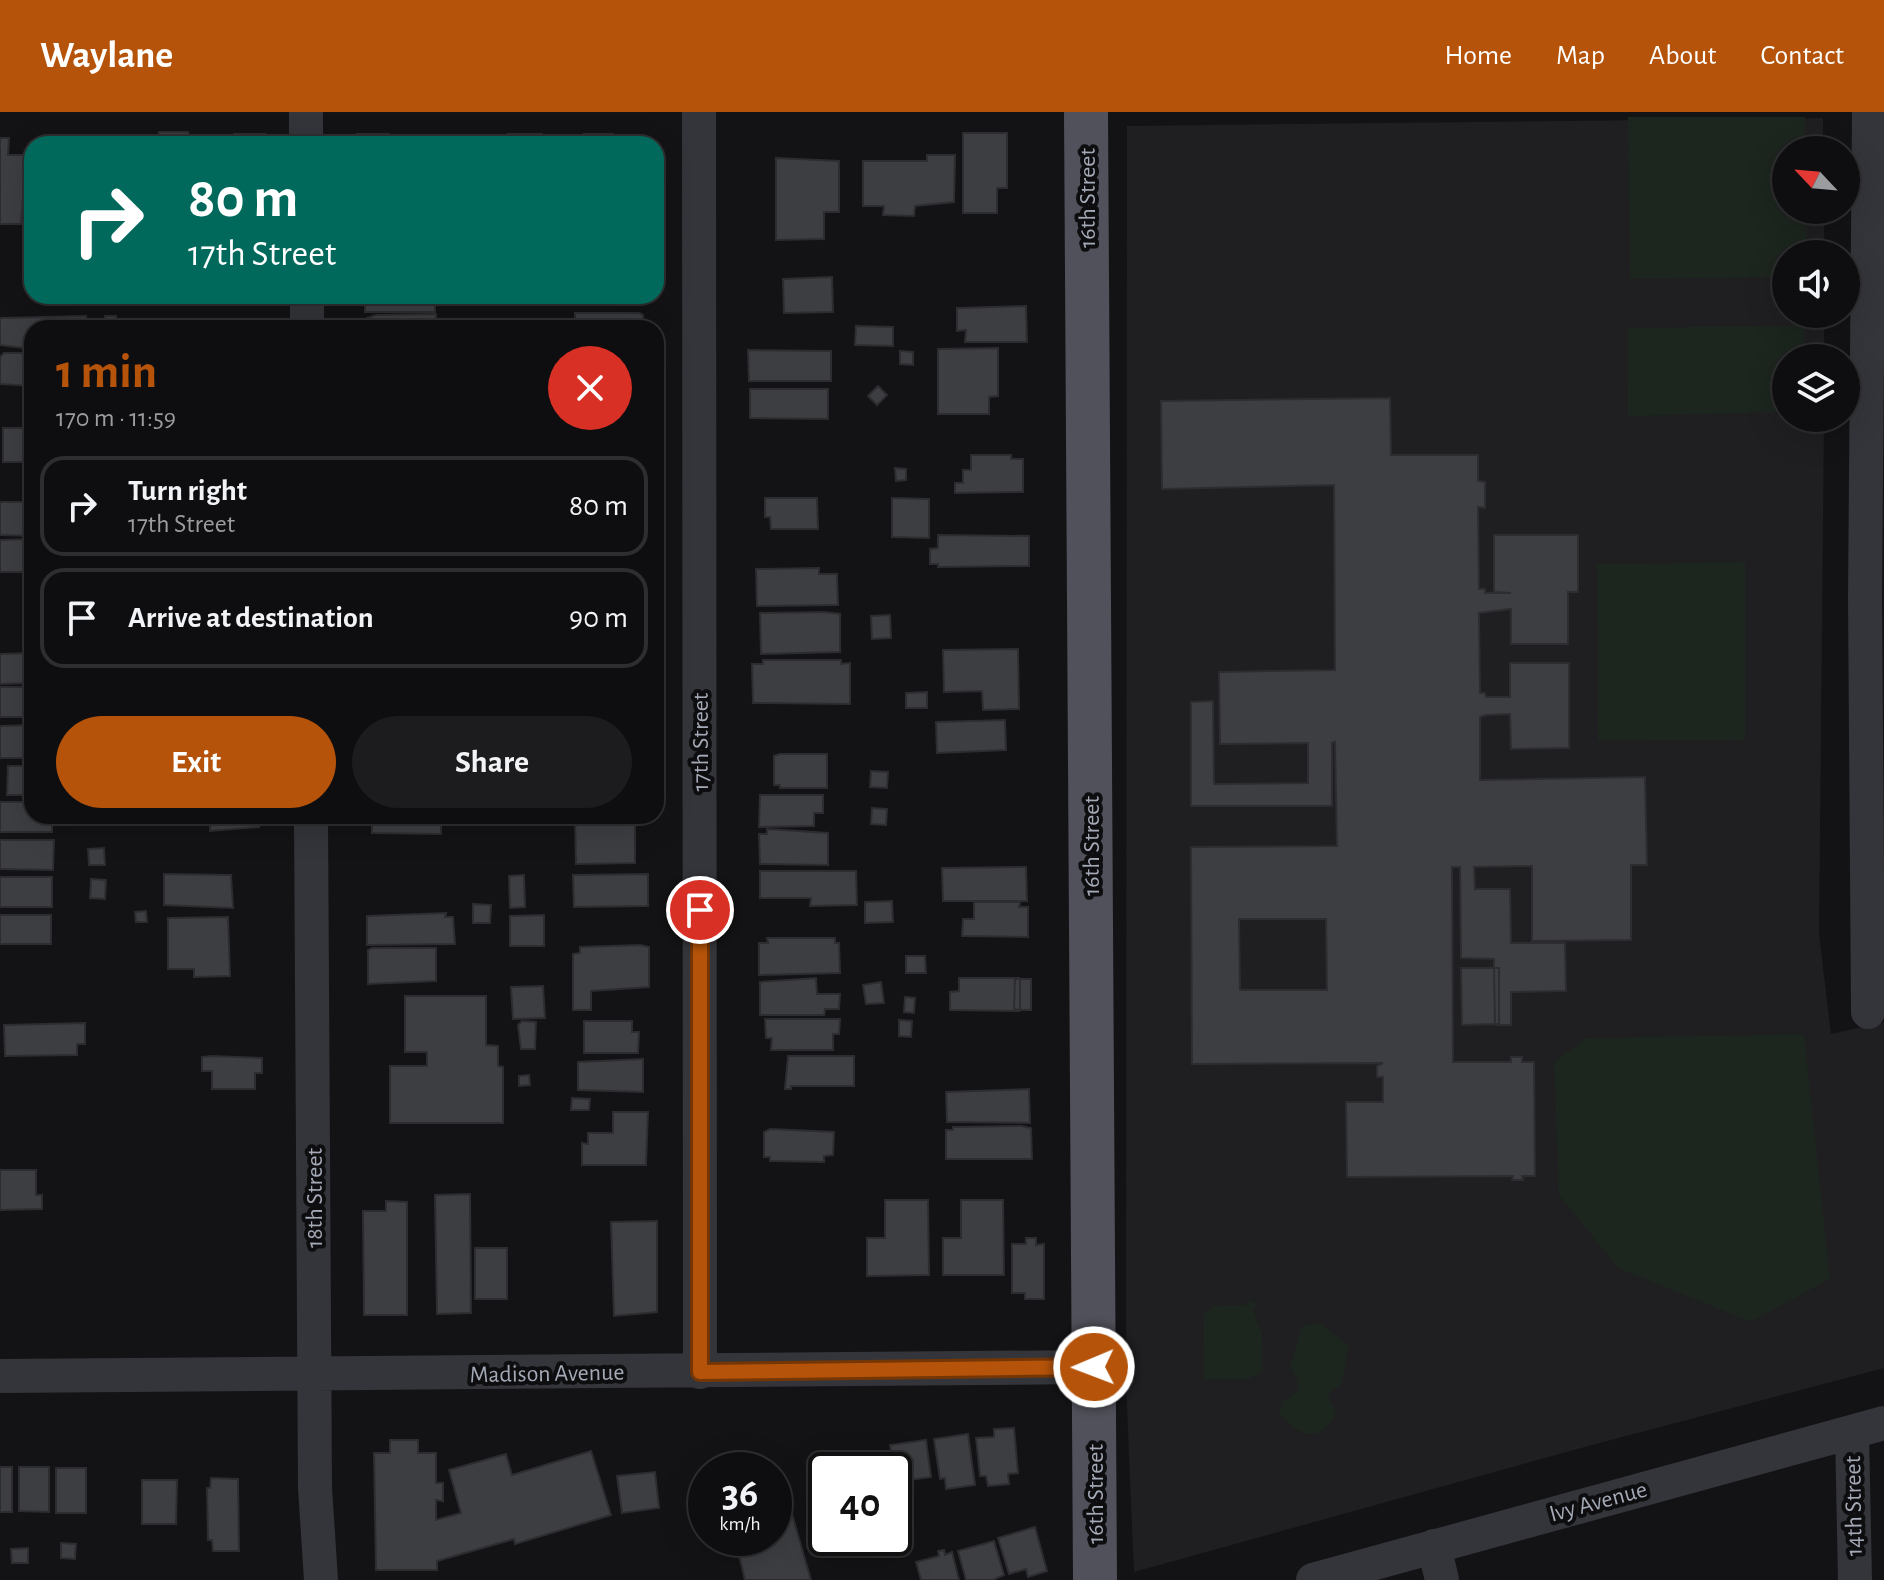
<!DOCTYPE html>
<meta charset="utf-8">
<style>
:root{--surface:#0e0e10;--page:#1c1c1e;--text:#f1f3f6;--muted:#9b9c9f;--line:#2e2e30;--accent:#b45309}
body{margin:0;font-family:"Alegreya Sans",sans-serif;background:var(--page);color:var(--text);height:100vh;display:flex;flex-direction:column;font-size:30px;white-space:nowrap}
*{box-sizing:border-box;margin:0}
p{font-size:26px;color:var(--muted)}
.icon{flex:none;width:44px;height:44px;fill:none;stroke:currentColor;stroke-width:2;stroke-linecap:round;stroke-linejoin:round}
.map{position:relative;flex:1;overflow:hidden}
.sheet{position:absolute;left:24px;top:208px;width:640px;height:504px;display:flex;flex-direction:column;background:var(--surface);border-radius:24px;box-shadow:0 8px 32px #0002,0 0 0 2px var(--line)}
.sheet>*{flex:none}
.top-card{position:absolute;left:24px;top:24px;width:640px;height:168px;border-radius:24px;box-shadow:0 8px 32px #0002,0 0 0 2px var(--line);background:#00695c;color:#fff;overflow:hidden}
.needle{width:52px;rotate:296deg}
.tools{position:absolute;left:1772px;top:24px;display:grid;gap:16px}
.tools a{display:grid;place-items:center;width:88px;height:88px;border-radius:50%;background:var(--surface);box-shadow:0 8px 32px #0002,0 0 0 2px var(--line);font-size:40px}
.speed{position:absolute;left:688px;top:1340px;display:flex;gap:16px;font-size:40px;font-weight:700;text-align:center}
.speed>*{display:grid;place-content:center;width:104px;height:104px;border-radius:50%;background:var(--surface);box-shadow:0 8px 32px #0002,0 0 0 2px var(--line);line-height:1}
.speed small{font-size:20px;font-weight:400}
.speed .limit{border:4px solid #111;border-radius:12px;background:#fff;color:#111}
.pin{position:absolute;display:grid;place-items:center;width:68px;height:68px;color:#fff;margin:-34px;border:4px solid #fff;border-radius:50%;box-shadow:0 2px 8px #0007}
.me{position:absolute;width:88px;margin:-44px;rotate:269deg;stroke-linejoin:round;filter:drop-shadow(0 0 6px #0008)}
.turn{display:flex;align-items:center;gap:28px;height:168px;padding:0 32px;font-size:36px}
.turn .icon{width:104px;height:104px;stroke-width:2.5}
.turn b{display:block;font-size:56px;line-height:68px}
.round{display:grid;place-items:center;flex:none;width:84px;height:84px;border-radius:42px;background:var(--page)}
.overview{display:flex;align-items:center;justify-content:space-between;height:136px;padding:0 32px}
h1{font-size:48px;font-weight:700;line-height:60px;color:var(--accent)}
.button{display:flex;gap:16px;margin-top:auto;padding:16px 32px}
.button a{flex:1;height:92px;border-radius:48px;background:var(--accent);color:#fff;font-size:32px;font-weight:700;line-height:92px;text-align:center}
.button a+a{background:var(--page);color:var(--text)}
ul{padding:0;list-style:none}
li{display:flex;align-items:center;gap:24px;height:100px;margin:0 16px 12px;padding:0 16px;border:4px solid var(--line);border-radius:24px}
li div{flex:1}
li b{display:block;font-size:30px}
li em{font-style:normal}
header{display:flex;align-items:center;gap:48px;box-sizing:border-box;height:112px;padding:0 40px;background:var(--accent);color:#fff}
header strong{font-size:38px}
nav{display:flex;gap:44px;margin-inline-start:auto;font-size:28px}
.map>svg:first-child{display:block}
.built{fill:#1f1f22}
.green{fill:#1d251f}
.building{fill:#3d3e42;stroke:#2d2d31;stroke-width:2;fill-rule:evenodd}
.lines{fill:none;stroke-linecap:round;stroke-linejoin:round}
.minor{stroke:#34353a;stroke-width:34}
.major{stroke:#50515a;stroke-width:44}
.route-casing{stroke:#753606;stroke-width:20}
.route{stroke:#b45309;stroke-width:14}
.labels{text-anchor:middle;stroke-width:8;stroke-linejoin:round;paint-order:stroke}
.street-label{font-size:24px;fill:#a4a9b6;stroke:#0e0e10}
</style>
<header>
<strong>Waylane</strong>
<nav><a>Home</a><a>Map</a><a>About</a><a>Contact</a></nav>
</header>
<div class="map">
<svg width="1884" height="1468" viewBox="0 0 1884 1468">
<rect width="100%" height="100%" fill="#131315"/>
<!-- built -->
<path class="built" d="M1823 6V38H1786V98H1824V142H1786V202H1824V246H1786V306H1824L1819 822 1831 922 1884 910V1256L1592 1333 1134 1460 1126 1272 1127 14Z"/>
<!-- green -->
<path class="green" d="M1628 5H1805V38H1786V98H1806V142H1786V165L1630 167Z
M1804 213V246H1786V300L1628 304 1627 216Z
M1745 450V628L1598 629 1597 452Z
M1804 922 1830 1167 1751 1210 1618 1156 1559 1083 1554 950 1586 926Z
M1250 1187 1257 1192 1253 1198 1262 1222 1263 1259 1248 1267H1203L1204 1202 1213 1194 1246 1193Z
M1319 1211 1349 1233 1342 1271 1328 1283 1336 1301C1322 1333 1296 1325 1279 1300L1282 1289 1297 1280 1298 1269 1290 1255 1302 1214Z"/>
<!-- building -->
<path class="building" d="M159 20H188L192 32H158Z
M963 21H1007V76H997V101H963Z
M234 22H265V32H234Z
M357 22H389V32H357Z
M508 22H542L543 31 546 32H508Z
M584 22H613L615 32H584Z
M195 24 227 25V32H195Z
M0 26H9L8 43H32V74H24L21 112H0Z
M927 43H955L954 90 915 94 914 104 883 103 884 94H863V49H927Z
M776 46 839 49V100H824V127L776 128Z
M832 165 833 200 784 201 783 167Z
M365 184H435V200H365Z
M588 184H653V189L597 191 588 189Z
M1026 194 1027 230H965L966 218 957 219V196Z
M575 201H639L643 203V216H575Z
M436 202V216H366L367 206 376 203Z
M86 204V216H32V237L0 233V206Z
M105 204H116V216H104Z
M195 208H259V216H195Z
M856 214 893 215V234L855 233Z
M998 236V284L989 285V302H938V237Z
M748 238 831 239V269H749Z
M900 239 913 240V253L900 252Z
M4 241H32V274L0 272V245Z
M878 274 887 283 877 293 868 284Z
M750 277H828V307L750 306Z
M1390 286 1391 343H1478V369L1485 370V396L1478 395 1479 477H1485V481H1511L1494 480V423H1578V480H1568V532H1511V497L1479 501 1480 581H1485L1486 585H1510V551H1569V636L1511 637 1510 602 1486 603 1480 605V668L1645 665 1647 753H1631V828L1532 829V754L1474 755 1475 777H1510L1511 831H1565L1566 879 1511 880V913H1495L1499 912V856H1494V847L1461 846 1460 755H1452L1453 950H1511V945H1522V950H1534L1535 1064H1522L1523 1068H1512L1513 1064 1347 1065 1346 990H1383V965H1377V954L1383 951 1192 952 1191 735 1337 734 1335 630 1332 631V694H1191V590L1213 589 1214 672 1308 671V631L1220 632 1219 560 1335 558 1334 373 1162 377 1161 289ZM1239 807H1326L1327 878H1240Z
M3 316H32V350H3Z
M971 343H1011V347H1023V380L955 381V371H963V358H971Z
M895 356 906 357V368L896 369Z
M765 386H817L818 417H771L770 405H765Z
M892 386 929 387V426L892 425Z
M0 390H32V424L0 423Z
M938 423 1029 424V454L938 455V452H930V437L938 436Z
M31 427V460H0V428Z
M819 456V462H837L838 493 757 494 756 457Z
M824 500 840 502V540L761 542 760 501Z
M890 503 891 526 872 527 871 504Z
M1018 537 1019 597 983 598 982 579 944 580 943 538Z
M32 541V571L0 572V542Z
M763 548H841V552L850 551V592L753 591 752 552H763Z
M0 575H32V605H0Z
M927 580V596H906V581Z
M1005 608 1006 638 937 641 936 610Z
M32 613V646H0V614Z
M780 642H827V676H780V673H774V644Z
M8 654H32V683H7Z
M871 659 888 660 887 676 870 675Z
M760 683H823V701H814V714L759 715Z
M0 690H32V704H52V720H0Z
M872 696 887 697 886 713 871 712Z
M197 704H260L259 715 210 719V713H197Z
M372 704H441V722L372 721Z
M598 704H639V712H635V751L576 752 575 708H598Z
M767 717 828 721V753L760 752 759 722H767Z
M0 728H54L53 758 0 757Z
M104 736 105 753H89L88 737Z
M1026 755 1027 789H943L942 756Z
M760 759H856L857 793 810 794 811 786H760Z
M164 762 231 763 233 796 164 793Z
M648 762V794L574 795 573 763Z
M524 763 525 795 510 796 509 764Z
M0 765H52V795H0Z
M91 767 106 768 105 787 90 786Z
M892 789 893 810 865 811V790Z
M974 790H1020L1019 795H1028V825L962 824 963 807H974Z
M473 792 491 793 490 811H473Z
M146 799 147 810H136L135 800Z
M446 801 445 805H453L455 832 367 833V804Z
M0 803H51V832H0Z
M544 803V834H510V804Z
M228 805 230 864 194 865V857H168V806Z
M767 826H835V831H839L840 861 759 863V831H768Z
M640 833 649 835V875L591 879V898H573V842L580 841V835Z
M372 836H436V869L368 872V838Z
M906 844H925L926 861H906Z
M1461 856H1494L1495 912 1462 913Z
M1494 856H1499V912H1495Z
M816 866 817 882H840L839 897H825L824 903H760V870Z
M959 866H1020L1015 867 1014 897 1020 899 950 898V880L959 879Z
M1015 867H1020V898L1014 897Z
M1020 867H1031V898H1020Z
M881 870 884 891 866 892 863 873Z
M543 874 545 906 513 907 511 875Z
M405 884H486V933L498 934V954L503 955V1011H390V954H427V940H405Z
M905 885 915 886 914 901 904 900Z
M765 907H840L839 922H833V938H771L772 926H766Z
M899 908 912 909 911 925 899 924Z
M522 909 536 910 535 937H521L518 913Z
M584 909H632V920H639L638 941H584Z
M85 911V932H77V943L5 944 4 913Z
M212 944 262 946V961H255V977H212V959H202V945Z
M788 944H854V974H791V977H785Z
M643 947V980L578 978V950Z
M529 963 530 973 519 974V964Z
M1029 977 1030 1011 947 1010 946 980Z
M572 986 590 987 589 998H571Z
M613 1000H648L646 1053H582V1031L588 1032V1021H613Z
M1021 1014 1031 1016 1032 1047H946V1018H953V1015Z
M770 1017 834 1020 833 1043 824 1044V1050L770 1049V1045H764V1020Z
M0 1058H36V1083H42V1097L0 1098Z
M470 1082 471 1201 437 1202 435 1083Z
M885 1088H928L929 1163 867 1164V1126H885Z
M961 1088H1003L1004 1163H943V1126H961Z
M386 1089 407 1090V1203H364L363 1099H386Z
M657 1109V1200L614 1204 611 1110Z
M1026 1126H1036V1133L1044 1132V1187H1025V1181H1012V1132H1026Z
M475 1136H507V1187H475Z
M1014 1316 1018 1361 1008 1362 1009 1372 988 1374 986 1364H980L976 1326 994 1325V1317Z
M968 1322 975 1373 946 1377 945 1366 940 1367 934 1327Z
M390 1328H418V1341H436V1371H443V1389L436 1388V1408L461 1401 449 1358 506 1342 512 1363 591 1339 611 1403 515 1432 514 1427 437 1449V1458H376L374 1341H390Z
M926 1328 931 1365 896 1370 890 1333Z
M0 1355H12V1400H0Z
M19 1355H49V1400L19 1399Z
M56 1356H86V1401H56Z
M655 1360 659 1396 622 1401 617 1364Z
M211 1366 238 1367 239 1439H213L212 1428H208L207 1376H210Z
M142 1368H177L176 1412H142Z
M786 1381 811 1468H745L735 1426H774V1384Z
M1035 1415 1047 1459 1028 1465 1026 1457 1009 1462 998 1426Z
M994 1429 1004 1463 993 1468H966L958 1439Z
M61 1431 76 1432 75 1447 61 1446Z
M28 1436V1451H12L11 1437Z
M944 1438 945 1443 952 1440 959 1468H921L916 1450 939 1444 938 1439Z"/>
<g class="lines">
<!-- minor -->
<path class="minor" d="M306 0V32
M699 0 700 1260
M307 184V216
M311 704 315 1376 321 1468
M1868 900 1865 485 1869 0
M0 1264 1094 1255
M1852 1320 1855 1468
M1434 1434 1442 1468
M1313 1468 1884 1311"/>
<!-- major -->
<path class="major" d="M1086 0 1095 1468"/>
</g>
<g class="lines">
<defs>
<path id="route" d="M700 798V1260L1094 1255"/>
</defs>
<!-- route casing -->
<use href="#route" class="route-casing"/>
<!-- route -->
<use href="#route" class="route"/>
</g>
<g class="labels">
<!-- street labels -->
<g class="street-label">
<text transform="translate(1087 86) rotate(-90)" y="8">16th Street</text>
<text transform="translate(700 630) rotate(-90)" y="8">17th Street</text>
<text transform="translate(1091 734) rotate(-90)" y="8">16th Street</text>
<text transform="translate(314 1086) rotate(-90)" y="8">18th Street</text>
<text transform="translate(547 1261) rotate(-1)" y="8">Madison Avenue</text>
<text transform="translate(1095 1382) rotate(-90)" y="8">16th Street</text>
<text transform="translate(1598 1389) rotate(-15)" y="8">Ivy Avenue</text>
<text transform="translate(1853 1394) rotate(-91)" y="8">14th Street</text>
</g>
</g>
</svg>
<div class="tools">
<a><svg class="needle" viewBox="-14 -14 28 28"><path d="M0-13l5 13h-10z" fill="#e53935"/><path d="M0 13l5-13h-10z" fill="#9b9c9f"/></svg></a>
<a><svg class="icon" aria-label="sound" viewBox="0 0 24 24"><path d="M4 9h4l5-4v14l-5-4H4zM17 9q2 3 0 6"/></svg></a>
<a><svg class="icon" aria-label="layers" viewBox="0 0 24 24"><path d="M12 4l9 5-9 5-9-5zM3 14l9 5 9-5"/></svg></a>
</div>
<div class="speed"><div>36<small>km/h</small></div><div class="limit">40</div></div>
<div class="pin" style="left:700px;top:798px;background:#d93025"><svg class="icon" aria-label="arrive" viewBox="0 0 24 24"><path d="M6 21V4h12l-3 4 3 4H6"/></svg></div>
<svg class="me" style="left:1094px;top:1255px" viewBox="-20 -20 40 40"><circle r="17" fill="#b45309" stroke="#fff" stroke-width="3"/><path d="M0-11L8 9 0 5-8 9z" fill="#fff"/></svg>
<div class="top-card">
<div class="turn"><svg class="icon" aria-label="right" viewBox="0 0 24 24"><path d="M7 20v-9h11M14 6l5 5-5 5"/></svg><div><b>80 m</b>17th Street</div></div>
</div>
<section class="sheet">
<div class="overview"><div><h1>1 min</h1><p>170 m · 11:59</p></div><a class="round" style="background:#d93025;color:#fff"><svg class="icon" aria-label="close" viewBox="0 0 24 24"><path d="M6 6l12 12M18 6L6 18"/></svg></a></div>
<ul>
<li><svg class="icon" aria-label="right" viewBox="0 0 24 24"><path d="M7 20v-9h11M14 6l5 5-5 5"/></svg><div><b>Turn right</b><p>17th Street</p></div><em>80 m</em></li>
<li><svg class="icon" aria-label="arrive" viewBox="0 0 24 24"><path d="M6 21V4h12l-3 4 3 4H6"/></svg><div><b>Arrive at destination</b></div><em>90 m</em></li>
</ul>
<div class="button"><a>Exit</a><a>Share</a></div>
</section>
</div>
